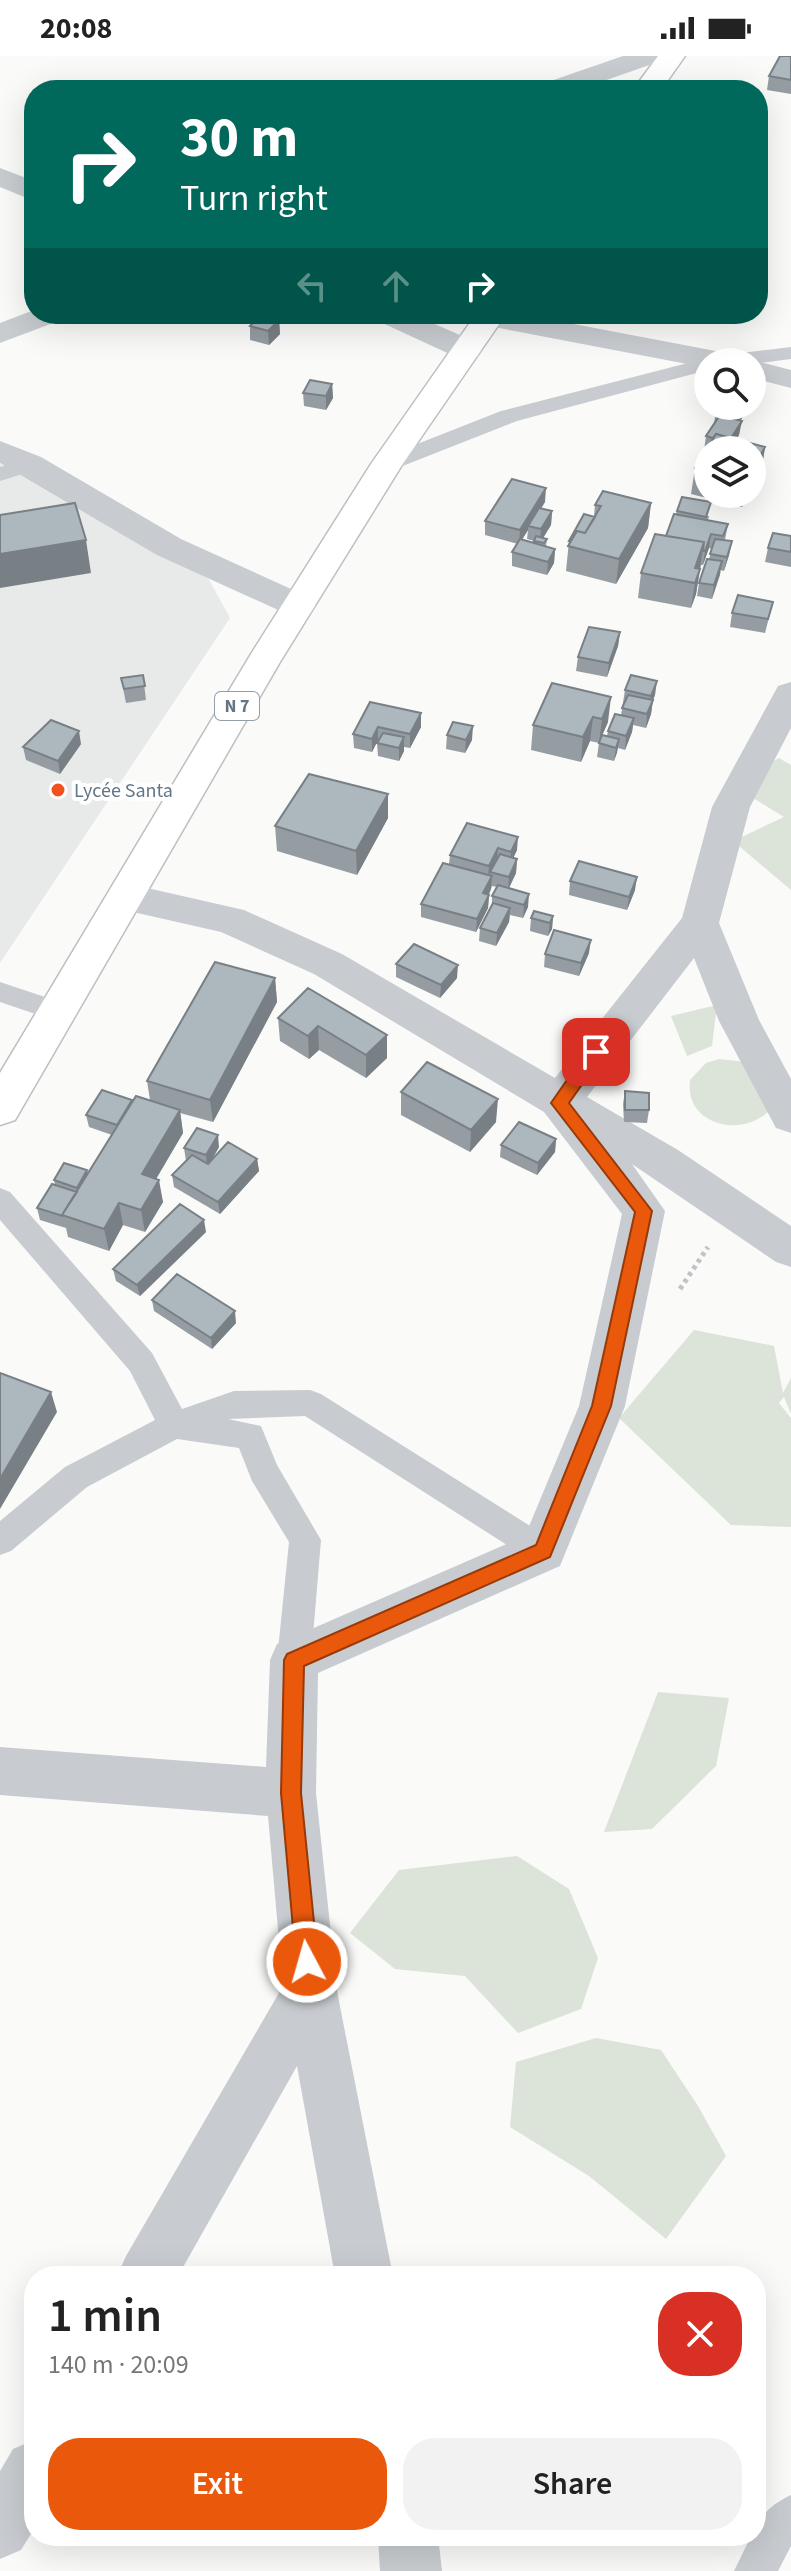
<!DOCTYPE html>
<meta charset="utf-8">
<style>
:root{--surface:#fff;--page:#f2f2f2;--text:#222;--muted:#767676;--accent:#ea580c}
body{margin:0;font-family:"Source Sans 3",sans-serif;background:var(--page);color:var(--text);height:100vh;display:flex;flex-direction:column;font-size:30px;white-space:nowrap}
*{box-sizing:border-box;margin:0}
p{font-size:26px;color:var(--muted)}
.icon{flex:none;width:44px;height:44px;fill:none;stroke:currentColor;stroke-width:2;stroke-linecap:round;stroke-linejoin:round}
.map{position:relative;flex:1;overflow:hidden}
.details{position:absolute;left:24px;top:2210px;width:742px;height:280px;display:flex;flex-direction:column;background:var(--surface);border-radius:32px;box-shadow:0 8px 32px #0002}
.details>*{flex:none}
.guide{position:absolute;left:24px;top:24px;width:744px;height:244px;border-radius:32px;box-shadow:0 8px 32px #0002;background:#00695c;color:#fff;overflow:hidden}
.tools{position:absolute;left:694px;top:292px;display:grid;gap:16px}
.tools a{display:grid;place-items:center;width:72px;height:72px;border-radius:50%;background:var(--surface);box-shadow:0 8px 32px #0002;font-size:40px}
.pin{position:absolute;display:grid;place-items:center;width:68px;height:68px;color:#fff;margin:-34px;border-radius:16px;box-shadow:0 4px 12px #0006}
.me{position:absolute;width:88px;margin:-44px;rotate:354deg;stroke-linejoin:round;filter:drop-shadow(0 0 6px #0008)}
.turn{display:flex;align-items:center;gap:28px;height:168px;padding:0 24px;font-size:36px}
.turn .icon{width:104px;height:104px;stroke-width:2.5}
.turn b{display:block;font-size:56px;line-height:68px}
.lanes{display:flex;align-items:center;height:76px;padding:0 24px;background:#0003;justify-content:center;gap:40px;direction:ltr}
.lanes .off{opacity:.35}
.round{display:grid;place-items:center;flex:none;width:84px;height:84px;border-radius:32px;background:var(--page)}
.summary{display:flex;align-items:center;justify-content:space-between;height:136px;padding:0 24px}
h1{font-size:48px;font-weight:600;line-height:60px}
.button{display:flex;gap:16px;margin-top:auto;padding:16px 24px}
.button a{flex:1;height:92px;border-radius:32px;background:var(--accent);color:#fff;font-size:32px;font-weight:600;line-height:92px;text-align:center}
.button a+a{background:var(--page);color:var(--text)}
.status{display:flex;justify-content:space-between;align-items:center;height:56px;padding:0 40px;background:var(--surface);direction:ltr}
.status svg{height:22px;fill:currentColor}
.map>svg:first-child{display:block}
.built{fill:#e8e9e9}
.green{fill:#dce3d8}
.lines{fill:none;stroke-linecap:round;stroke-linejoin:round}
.trunk-casing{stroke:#bcc0c3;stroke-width:3}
.path{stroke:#c1c4c6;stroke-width:5;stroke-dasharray:4 4;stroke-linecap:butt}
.service{fill:#c8ccd0;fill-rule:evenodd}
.minor{fill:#c8ccd0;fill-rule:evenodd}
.trunk{fill:#fff;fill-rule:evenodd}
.wall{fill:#959da3;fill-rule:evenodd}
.shaded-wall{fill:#798085}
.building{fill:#adb7be;stroke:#798085;stroke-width:2}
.route{fill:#ea580c;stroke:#983908;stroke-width:2}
.poi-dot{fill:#f44f1e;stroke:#fff;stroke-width:3}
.labels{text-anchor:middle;stroke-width:8;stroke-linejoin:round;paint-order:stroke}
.shield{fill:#fff;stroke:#919faa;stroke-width:2}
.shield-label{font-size:18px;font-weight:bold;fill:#627686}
.poi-label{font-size:20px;fill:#627686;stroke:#fff;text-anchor:start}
</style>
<div class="status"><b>20:08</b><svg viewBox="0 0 49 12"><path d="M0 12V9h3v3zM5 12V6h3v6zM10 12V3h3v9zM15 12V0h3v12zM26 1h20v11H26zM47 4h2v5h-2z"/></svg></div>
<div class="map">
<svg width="791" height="2515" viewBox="0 0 791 2515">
<rect width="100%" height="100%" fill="#fafaf8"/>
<!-- built -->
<path class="built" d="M0 408 208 522 230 562 0 907Z"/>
<!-- green -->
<path class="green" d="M779 702 791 709V834L733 785 784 761 753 742 749 719Z
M717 949 712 990 687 1000 671 960Z
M719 1003 746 1006 771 1053C744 1083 684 1070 690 1024L706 1007Z
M694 1274 774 1290 783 1337 791 1322V1358L784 1341 779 1347 791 1362V1471L731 1469 619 1362Z
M658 1636 729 1642 716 1710 652 1773 604 1776Z
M517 1800 569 1833 598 1902 581 1953 518 1977 465 1920 395 1913 350 1877 399 1814Z
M596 1982 661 1994 698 2050 726 2100 666 2183 589 2120 510 2071 516 2006Z"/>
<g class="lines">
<defs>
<path id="trunk" d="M658 0H685L661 34H633Z
M476 258H506L402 409 280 606 15 1064 0 1069V1017L251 598 371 408Z"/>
</defs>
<!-- trunk casing -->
<use href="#trunk" class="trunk-casing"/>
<!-- path -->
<path class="path" d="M680 1233 708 1191"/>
<!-- service -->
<path class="service" d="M791 291V303L752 308 708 306V314L517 365 395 413H379L376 408 379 403 501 355 715 300Z
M30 401 41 408 38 413 0 425V411Z
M0 926 66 948 70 955 66 962 56 965 0 946Z
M0 1132 10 1136 152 1297 182 1353 234 1335 310 1334 321 1338 554 1485 559 1495 554 1505 543 1510 532 1505 305 1360 228 1363 261 1370 277 1409 321 1484 311 1604 306 1615 294 1619 282 1615 277 1604 289 1486 252 1425 239 1392 177 1383 87 1431 11 1495 0 1499V1465L65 1411 155 1364 130 1315 0 1164Z
M791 2439V2490L778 2515H734L751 2480H756C756 2460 774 2447 791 2439Z"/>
<!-- minor -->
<path class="minor" d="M623 0H662L658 6 578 34H538L542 28Z
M0 112 34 125V145L0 131Z
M34 254V258H65L61 264 0 287V267Z
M372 258H412L478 287 482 294 478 301 467 303 456 301 376 264Z
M476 258H521L726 297 737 299 741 306H708V312L489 270 478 267 474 261Z
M752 304 791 314V332L752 322V306H743Z
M0 385 41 401 181 483 311 542 316 550 311 558 299 561 287 558 157 499 0 407Z
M791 626V672L750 751 719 867 759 964 791 1023V1077L776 1072 719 965 694 902 587 1041 678 1094 791 1170V1211L776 1206 632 1108 665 1155 625 1350 560 1510 318 1617 316 1737 337 1935 393 2220H335L297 2010 178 2220H117L126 2200 283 1930 268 1760 0 1739V1691L266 1711 270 1604 277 1588 525 1480 579 1350 622 1158 544 1056 314 918 221 876 111 851 106 841 111 831 125 827 244 854 342 898 555 1022 682 862 712 751 778 630Z
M34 2384V2473L21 2494 0 2503V2415L13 2393Z
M378 2480H438L442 2515H380Z"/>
<!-- trunk -->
<use href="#trunk" class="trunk"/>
</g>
<!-- wall -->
<path class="wall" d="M791 0V38L767 34 769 20Z
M279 264 280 278 269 289 250 284V270Z
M332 328 333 342 326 354 304 350 303 337Z
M750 350 740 365 739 379 736 384 765 391 761 417 752 394H708V438H749L742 451 691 438 695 412 705 395 704 394 706 380 714 368 716 354Z
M545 446 541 452 552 455 551 469 543 482 547 483 546 490 555 493 554 507 547 519 512 510V496L518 488 485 479V465ZM528 474 527 483 534 485V487L522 484Z
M651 447 648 472 616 528 566 515 569 485 594 460 595 449Z
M677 455 709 460 708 464 728 468 725 484 732 485 729 499 724 515 720 514 712 543 697 540 699 527 709 503 712 493 709 492 703 509H701L696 538 691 552 638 542 641 517 666 480Z
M791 480V511L765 506 768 492Z
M773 546 765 577 730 571 732 557Z
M620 576 618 590 607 621 576 615 578 601Z
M143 619 146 644 126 647 121 622Z
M552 627 608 666 602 679 607 680 608 675 621 659 625 634 655 639 653 644 651 658 646 672 633 669 632 676 625 694 618 692 614 705 597 701 599 687 590 685 581 706 531 694 533 669Z
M421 657V671L410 692 404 691V695L399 705 378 700 377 687 379 685 378 684 372 696 354 692 353 678Z
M447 679 472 684 465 697 446 693Z
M81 688 60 718 26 704 23 691Z
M388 762 357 819 277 795 275 770Z
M467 767 517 794 513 802 517 803 516 817 509 832 528 851 523 862 510 859 509 866 496 890 479 885 480 872 492 849V840L497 831 492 830 489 839 488 852 476 876 421 861V848L449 808 450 799Z
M570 825 635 834 627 854 569 839Z
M553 860 552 873 548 880 530 875 531 862Z
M589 897 579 920 544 911 545 898Z
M396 908 457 922 440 942 396 921Z
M275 922 277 946 213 1066 180 1057 183 1077 156 1123 163 1146 145 1176 123 1169 109 1195 68 1181 66 1172 40 1164 37 1152 55 1129 54 1124 88 1118 112 1079 89 1071 86 1059 132 1044H150L147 1025Z
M278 962 387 979V1002L366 1022 319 994 309 1003 280 985Z
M625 1035 649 1054 647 1067 624 1066 623 1048Z
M401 1036 496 1066 470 1096 401 1059Z
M556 1083 555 1096 537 1119 500 1101 501 1089Z
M219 1091 212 1104 257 1103 259 1115 220 1158 174 1131 172 1119 186 1105 184 1092Z
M206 1176 140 1240 116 1225 113 1213Z
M152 1244 236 1267 212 1293 154 1255Z"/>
<!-- shaded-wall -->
<path class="shaded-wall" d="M279 264 280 278 269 289 268 275Z
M761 321 759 335 752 346V336Z
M332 328 333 342 326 354V340Z
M743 350H750L735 373 737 359Z
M742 365 739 379 730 394 728 386Z
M765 391 761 417 752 433V414Z
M546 432 545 446 530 470H528V474L519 488 520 474Z
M744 438H749L742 451Z
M651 447 648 472 616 528 619 503Z
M552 455 551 469 540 487 541 473Z
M711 478 709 492 703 509 705 495Z
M86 484 91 517 0 532V498Z
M732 485 729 499 724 515 727 501Z
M704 486 696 538 691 552 695 527V512Z
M555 493 554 507 547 519 548 506Z
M722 505 720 519 712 543 714 529Z
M620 576 618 590 607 621 609 607Z
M657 625 655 639 649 654 651 640Z
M611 641 608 666 599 687 602 663Z
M653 644 651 658 646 672 647 658Z
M421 657V671L410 692V678Z
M593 661 590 685 581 706 583 681Z
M634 662 632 676 625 694 626 680Z
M473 670 472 684 465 697 466 684Z
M378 671V684L372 696V683Z
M79 675 81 688 60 718 58 705Z
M404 681V695L399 705V692Z
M619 683 617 697 614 705 616 692Z
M388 738V762L357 819 356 795Z
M518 781 517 794 510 809 511 796Z
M498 792 497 806 490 816 488 823 489 810Z
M517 803 516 817 508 834 509 821Z
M492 820 491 833 483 850V837Z
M637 821 635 834 627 854 629 841Z
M529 838 528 851 523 862 524 849Z
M489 839 488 852 476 876 477 863Z
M510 852 509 866 496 890 497 877Z
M553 860 552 873 548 880 550 867Z
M591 884 589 897 579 920 581 907Z
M458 909 457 922 440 942 441 929Z
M275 922 277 946 213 1066 210 1044Z
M318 970 319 994 309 1003 308 980Z
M387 979V1002L366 1022V999Z
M498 1043 496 1066 470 1096 471 1074Z
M180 1054 183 1077 146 1140 142 1118Z
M218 1079 219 1091 207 1111 206 1099Z
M556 1083 555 1096 537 1119 538 1107Z
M257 1103 259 1115 220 1158 218 1146Z
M87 1114 90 1126 78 1137 77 1132Z
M159 1124 163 1146 145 1176 141 1154Z
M119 1147 123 1169 109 1195 104 1173Z
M204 1164 206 1176 140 1240 137 1229Z
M235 1255 236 1267 212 1293 211 1282Z
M51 1336 57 1356 0 1453V1423Z"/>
<!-- building -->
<path class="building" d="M780 0H791V24L769 20Z
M261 259 279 264 268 275 250 270Z
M752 319 761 321 752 336Z
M310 324 332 328 326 340 303 337Z
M718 350H743L737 359 716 354Z
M720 359 742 365 731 382 716 378 713 382 706 380Z
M716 378 765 391 752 414V394H708V416L695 412Z
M512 423 546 432 520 474 485 465Z
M603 435 651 447 619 503 568 490 577 475 585 477 601 450 595 449Z
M682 441 711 446 706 461 677 455Z
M75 447 86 484 0 498V459Z
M539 452 552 455 541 473 528 470Z
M584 458 595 461 585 477 577 475 571 485H569Z
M674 458 728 468 723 480 711 478 705 495H703L704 486 666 480Z
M773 477 791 480V496L768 492Z
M655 478 704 486 695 512 700 513 695 527 641 517Z
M536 480 547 483 544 487 534 485Z
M520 483 555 493 548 506 512 496Z
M715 483 732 485 727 501 710 498Z
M707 503 722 505 714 529 699 527Z
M738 539 773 546 768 563 732 557Z
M589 571 620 576 609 607 578 601Z
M143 619 145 630 124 633 121 622Z
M631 619 657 625 651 640 625 634Z
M552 627 611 641 602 663 593 661 583 681 533 669Z
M628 639 653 644 647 658 622 652Z
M370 646 421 657 410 678 378 671 372 683 353 678Z
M615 658 634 662 626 680 608 675Z
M51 664 79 675 58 705 23 691Z
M453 666 473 670 466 684 447 679Z
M383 677 404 681 399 692 377 687Z
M602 679 619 683 616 692 599 687Z
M309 718 388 738 356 795 275 770Z
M467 767 518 781 511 796 498 792 489 810 450 799Z
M500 798 517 803 509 821 490 816Z
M579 805 637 821 629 841 570 825Z
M443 807 492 820 483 837 489 839 477 863 421 848Z
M498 829 529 838 524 849 492 840Z
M493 847 510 852 497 877 480 872Z
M534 855 553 860 550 867 531 862Z
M554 874 591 884 581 907 545 898Z
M414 888 458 909 441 929 396 908Z
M215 906 275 922 210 1044 147 1025Z
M308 932 387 979 366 999 318 970 308 980 278 962Z
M427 1006 498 1043 471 1074 401 1036Z
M102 1034 132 1044 117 1069 86 1059Z
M625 1035 649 1037V1054H625Z
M136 1040 180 1054 142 1118 159 1124 141 1154 119 1147 104 1173 62 1159Z
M519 1066 556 1083 538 1107 501 1089Z
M197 1072 218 1079 206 1099 184 1092Z
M228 1086 257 1103 218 1146 172 1119 192 1099 208 1108Z
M64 1107 87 1114 77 1132 54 1124Z
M52 1128 77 1136 62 1159 63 1160 37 1152Z
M180 1148 204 1164 137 1229 113 1213Z
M177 1218 235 1255 211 1282 152 1244Z
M0 1317 51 1336 0 1423Z"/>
<!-- route -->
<path class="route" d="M596 990 605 996 569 1047 652 1155 611 1350 550 1501 304 1610 301 1737 318 1906 315 1914 307 1917 300 1914 296 1906 281 1737 284 1604 287 1598 536 1489 592 1350 635 1156 551 1047 590 991Z"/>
<!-- markers -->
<circle class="poi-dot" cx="58" cy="734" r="8"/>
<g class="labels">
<!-- shield labels -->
<rect class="shield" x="215" y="636" width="44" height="28" rx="6"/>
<g class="shield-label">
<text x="237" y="656">N 7</text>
</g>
<!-- poi labels -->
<g class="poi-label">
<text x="74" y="741">Lycée Santa</text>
</g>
</g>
</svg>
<div class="tools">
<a><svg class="icon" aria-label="search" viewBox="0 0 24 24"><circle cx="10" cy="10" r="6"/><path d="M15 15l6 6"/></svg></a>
<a><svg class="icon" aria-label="layers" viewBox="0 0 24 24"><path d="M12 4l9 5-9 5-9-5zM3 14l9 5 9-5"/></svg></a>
</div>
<div class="pin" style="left:596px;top:996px;background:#d93025"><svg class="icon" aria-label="arrive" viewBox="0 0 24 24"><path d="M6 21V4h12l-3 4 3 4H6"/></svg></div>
<svg class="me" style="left:307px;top:1906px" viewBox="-20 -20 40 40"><circle r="17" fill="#ea580c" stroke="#fff" stroke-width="3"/><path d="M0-11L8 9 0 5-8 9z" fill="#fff"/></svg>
<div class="guide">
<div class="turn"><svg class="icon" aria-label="right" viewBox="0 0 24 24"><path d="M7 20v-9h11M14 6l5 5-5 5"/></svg><div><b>30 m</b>Turn right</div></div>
<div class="lanes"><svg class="icon off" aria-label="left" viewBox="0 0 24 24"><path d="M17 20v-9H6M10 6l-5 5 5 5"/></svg><svg class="icon off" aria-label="ahead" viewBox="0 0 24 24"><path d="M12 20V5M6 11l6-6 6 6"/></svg><svg class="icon" aria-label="right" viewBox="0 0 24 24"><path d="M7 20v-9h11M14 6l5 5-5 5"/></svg></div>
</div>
<section class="details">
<div class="summary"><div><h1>1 min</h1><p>140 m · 20:09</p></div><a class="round" style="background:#d93025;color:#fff"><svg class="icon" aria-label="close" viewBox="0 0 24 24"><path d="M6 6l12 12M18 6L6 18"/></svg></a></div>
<div class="button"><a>Exit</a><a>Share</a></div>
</section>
</div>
